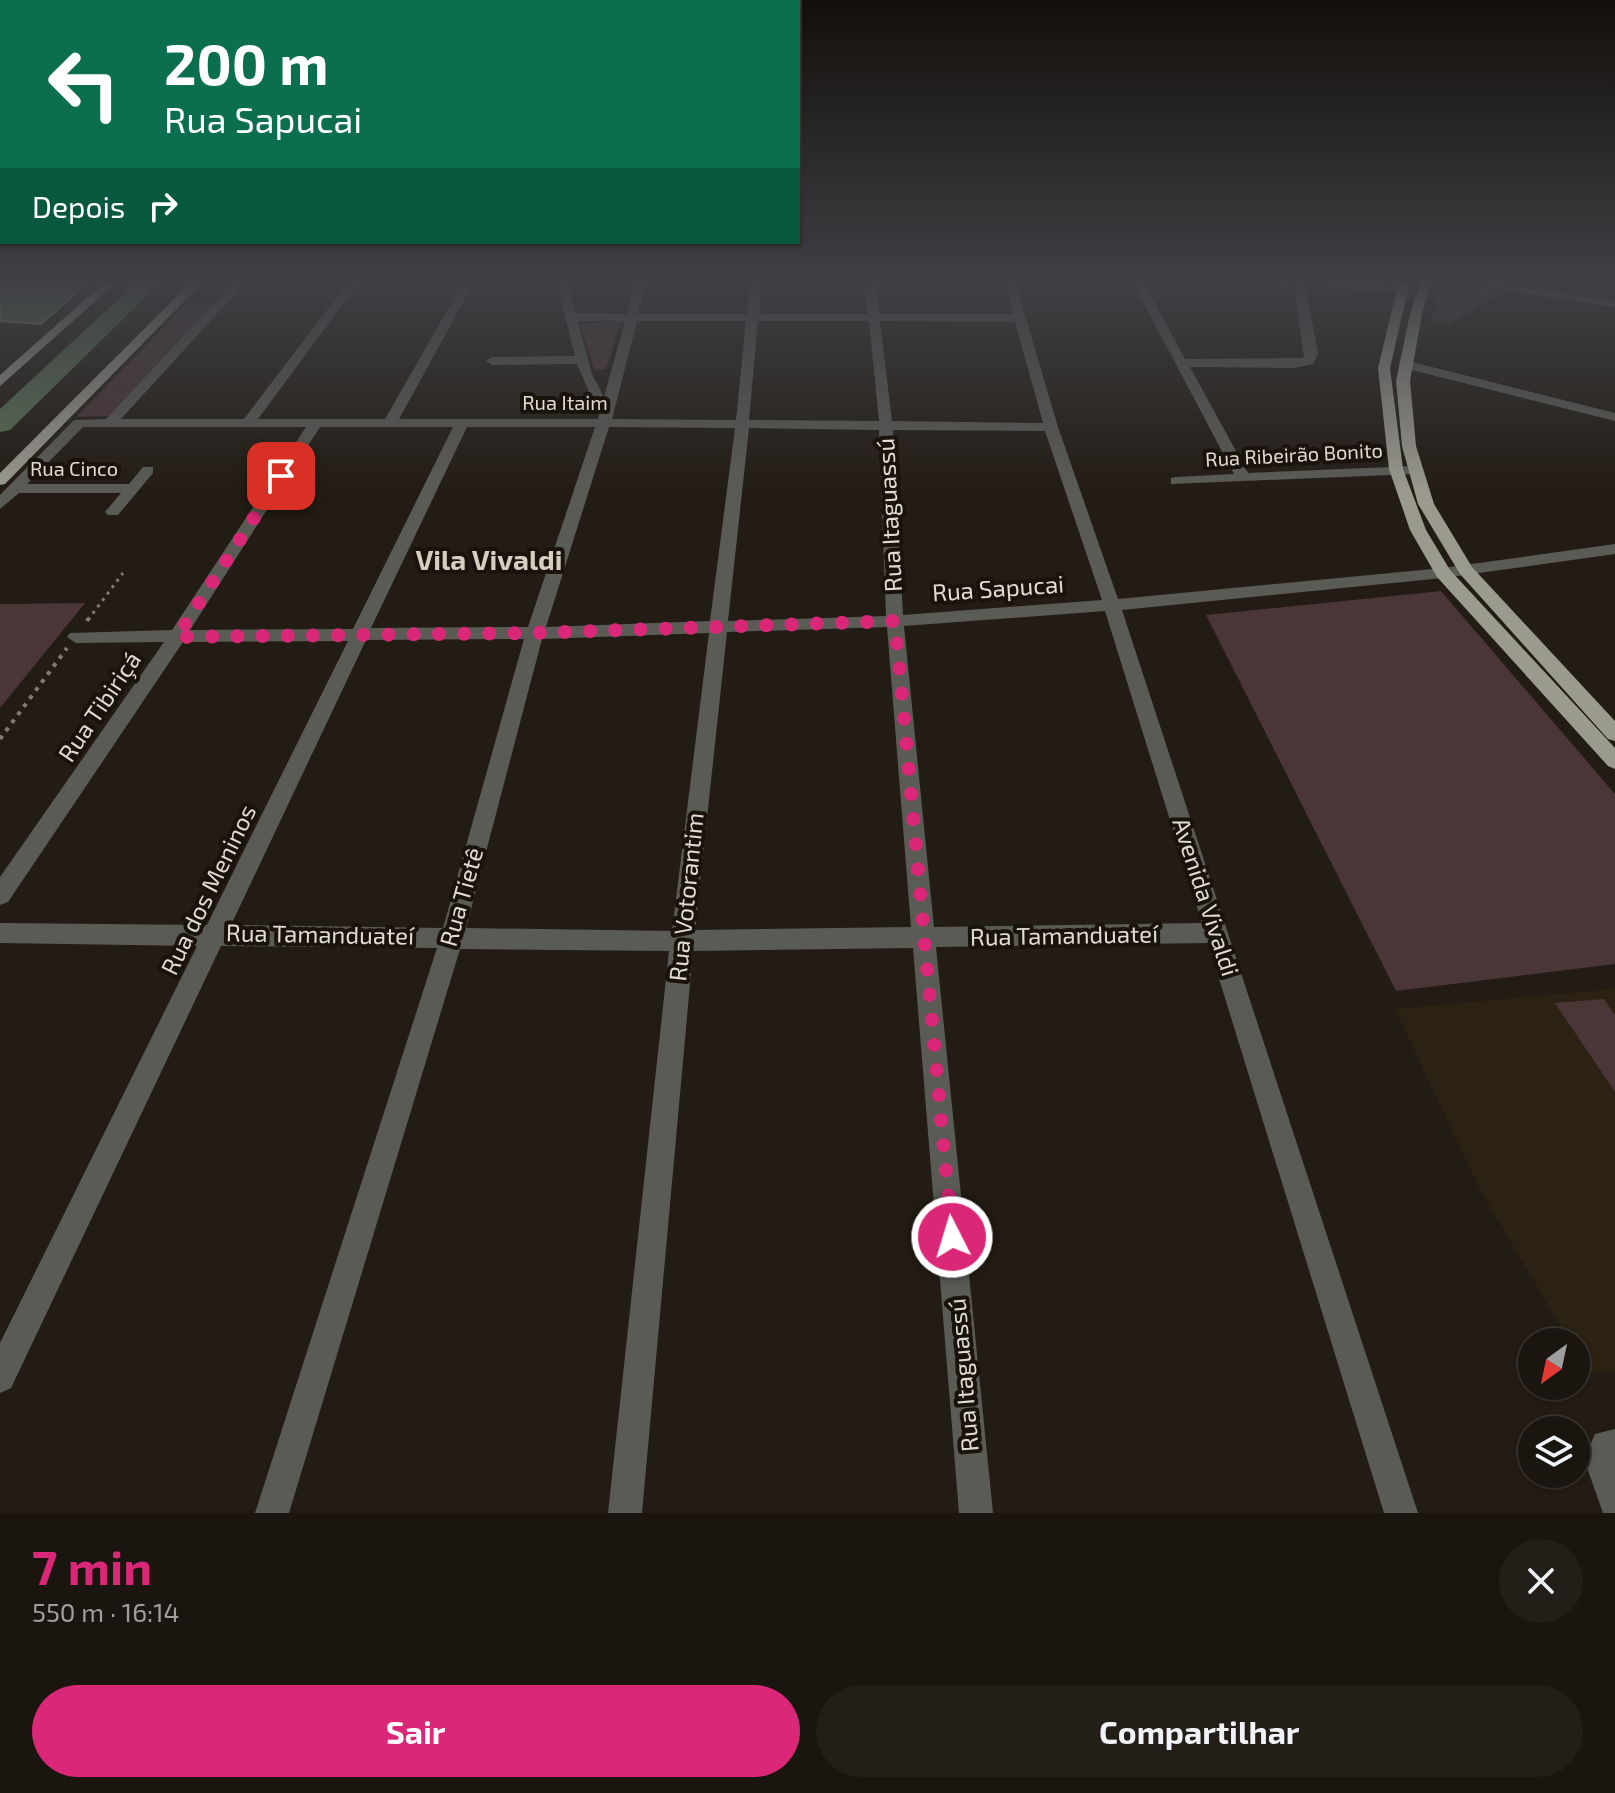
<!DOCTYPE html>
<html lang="pt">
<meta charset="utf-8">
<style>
:root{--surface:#1a150f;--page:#231e18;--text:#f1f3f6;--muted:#9f9f9e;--line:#38342f;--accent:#db2777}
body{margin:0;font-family:"Exo 2",sans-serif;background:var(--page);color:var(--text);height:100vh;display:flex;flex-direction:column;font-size:30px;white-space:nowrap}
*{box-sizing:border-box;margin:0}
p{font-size:26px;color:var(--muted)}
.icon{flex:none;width:44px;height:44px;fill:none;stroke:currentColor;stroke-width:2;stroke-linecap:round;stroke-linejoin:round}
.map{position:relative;height:1513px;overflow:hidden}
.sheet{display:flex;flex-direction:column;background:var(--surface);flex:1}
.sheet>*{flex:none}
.banner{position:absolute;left:0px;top:0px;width:800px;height:244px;box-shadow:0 2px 6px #0004,0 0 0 2px var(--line);background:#0b6e4f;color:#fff;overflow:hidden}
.needle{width:52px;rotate:213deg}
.buttons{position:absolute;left:1518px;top:1328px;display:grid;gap:16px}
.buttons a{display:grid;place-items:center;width:72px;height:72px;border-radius:50%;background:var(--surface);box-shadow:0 2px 6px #0004,0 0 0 2px var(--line);font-size:40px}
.pin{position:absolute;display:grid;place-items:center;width:68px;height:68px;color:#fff;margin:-34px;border-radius:16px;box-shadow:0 4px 12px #0006}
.me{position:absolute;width:88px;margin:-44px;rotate:355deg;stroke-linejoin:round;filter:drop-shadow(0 0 6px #0008)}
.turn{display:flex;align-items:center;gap:28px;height:168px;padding:0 32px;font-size:36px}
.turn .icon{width:104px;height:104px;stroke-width:2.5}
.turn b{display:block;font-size:56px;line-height:68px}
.then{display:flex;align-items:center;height:76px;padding:0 32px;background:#0003;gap:16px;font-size:30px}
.round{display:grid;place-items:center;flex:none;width:84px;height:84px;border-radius:42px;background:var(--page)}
.overview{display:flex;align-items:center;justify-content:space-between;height:136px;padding:0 32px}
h1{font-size:48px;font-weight:700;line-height:60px;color:var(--accent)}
.cta{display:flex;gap:16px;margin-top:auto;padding:16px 32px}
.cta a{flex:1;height:92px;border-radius:48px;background:var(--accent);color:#fff;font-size:32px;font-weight:700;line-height:92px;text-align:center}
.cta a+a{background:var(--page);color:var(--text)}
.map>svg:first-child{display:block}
.built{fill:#2c2214}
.green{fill:#4a3537}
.water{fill:#5b6e55;stroke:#838f7b;stroke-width:2}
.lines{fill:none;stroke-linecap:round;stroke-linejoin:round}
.river{fill:#5b6e55;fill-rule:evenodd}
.path-far1{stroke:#817b74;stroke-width:3;stroke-dasharray:3 5;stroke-linecap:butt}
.path{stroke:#817b74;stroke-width:4;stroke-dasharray:4 6;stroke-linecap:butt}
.minor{fill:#5b5b56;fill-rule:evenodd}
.major{fill:#9a9a8f;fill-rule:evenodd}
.route{stroke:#db2777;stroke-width:14;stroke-dasharray:0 25.2}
.labels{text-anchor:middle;stroke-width:8;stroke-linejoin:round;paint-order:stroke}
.far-street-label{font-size:20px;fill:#dfdbd5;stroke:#19130b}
.street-label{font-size:24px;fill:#dfdbd5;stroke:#19130b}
.quarter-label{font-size:28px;font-weight:bold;fill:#d6cec2;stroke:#19130b}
</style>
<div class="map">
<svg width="1615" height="1513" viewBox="0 0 1615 1513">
<rect width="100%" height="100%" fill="#231c14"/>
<!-- built -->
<path class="built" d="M1615 989V1371L1589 1373 1576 1352V1342H1570L1480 1190 1395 1009Z"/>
<!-- green -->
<path class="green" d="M1440 285 1503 292 1450 324 1432 320Z
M187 303H215L109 416 76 417Z
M622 320 606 369 594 370 580 324Z
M1441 591 1615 794V964L1396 991 1206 615Z
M85 603 0 708V604Z
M1604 999 1615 1015V1092L1555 1003Z"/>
<!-- water -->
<path class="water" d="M0 281H90L41 324 0 321Z"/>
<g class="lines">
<!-- river -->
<path class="river" d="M138 281H162L10 430 0 432V409Z"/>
<!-- path-far1 -->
<path class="path-far1" d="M88 620 123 573"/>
<!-- path -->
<path class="path" d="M87 621 89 618
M0 739 67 648"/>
<!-- minor -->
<path class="minor" d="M235 281H247L121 419H244L349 281H360L258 419H385L464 281H475L399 419H598L599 415 577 364 492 365 486 361 492 357 575 356 556 281H567L576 313 627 314 635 281H646L638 314H747L750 281H762L759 314H868L864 281H876L880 314H1013L1004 281H1015L1058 427 1118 599 1443 568 1615 544V554L1443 578 1122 610 1418 1513H1384L1208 943 936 947 993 1513H959L913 948 693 951 642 1513H608L669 951 460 949 289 1513H255L437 948 221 946 11 1388 0 1393V1343L197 946 0 943V923L207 925 348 641 183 642 8 902 0 905V877L164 642 76 643 67 637 70 633 172 630 306 427H83L27 484H129L143 467H153V473L118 515H108L105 512 121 493H19L0 509V495L74 420 106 419ZM578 321H625L604 397 592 374ZM637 321H746L736 420 612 419ZM758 321H869L879 421 749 420ZM880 321 1015 322 1043 423 892 421ZM320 427H453L353 629 190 630ZM467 427H595L528 627 371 628ZM609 427 735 428 710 621 546 627ZM749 428 879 430 886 616 728 621ZM893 430 1045 431 1102 600 903 615ZM1105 611 1202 923 934 927 904 626ZM887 627 911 927 695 930 727 632ZM709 633 672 931 466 928 542 639ZM524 639 443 928 231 925 366 640Z
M1132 281H1143L1185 359 1304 358 1294 287 1240 281H1319L1406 287V291L1402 292 1306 287 1318 354 1313 364 1294 368 1190 367 1248 473 1415 466 1422 470 1415 474 1171 484V478L1176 477 1234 474Z
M1446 281H1478L1615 301V307Z
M1404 360 1615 413V421L1400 367 1398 364Z
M1615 1429V1513H1603L1584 1459 1595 1434Z"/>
<!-- major -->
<path class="major" d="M106 281H118L0 386V375Z
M192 281H204L5 484 0 485V473Z
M1399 281H1410L1390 368 1403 469 1426 530 1450 570 1615 748V769L1608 766 1437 577 1410 530 1389 469 1378 368Z
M1421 281H1432L1422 314 1410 381 1416 446 1434 504 1472 567 1615 721V741L1608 739 1460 574 1418 504 1402 446 1396 381 1410 314Z"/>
</g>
<!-- sky -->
<linearGradient id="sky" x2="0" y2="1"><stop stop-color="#130f0b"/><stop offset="0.57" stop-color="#3f4045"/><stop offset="1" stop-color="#3f4045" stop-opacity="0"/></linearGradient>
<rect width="1615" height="493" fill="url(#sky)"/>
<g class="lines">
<!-- route -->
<path class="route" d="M281 476 177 637 535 633 895 621 952 1237"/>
</g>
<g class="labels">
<!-- far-street labels -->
<g class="far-street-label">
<text x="565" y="410">Rua Itaim</text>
<text transform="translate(1294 455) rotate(-3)" y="7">Rua Ribeirão Bonito</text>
<text x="74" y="476">Rua Cinco</text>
</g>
<!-- street labels -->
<g class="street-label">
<text transform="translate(890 515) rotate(-93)" y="8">Rua Itaguassú</text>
<text transform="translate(998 589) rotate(-4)" y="8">Rua Sapucai</text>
<text transform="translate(100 707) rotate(-56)" y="8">Rua Tibiriçá</text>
<text transform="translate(209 890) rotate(-64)" y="8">Rua dos Meninos</text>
<text transform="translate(462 897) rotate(-74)" y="8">Rua Tietê</text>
<text transform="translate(687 897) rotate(-84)" y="8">Rua Votorantim</text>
<text transform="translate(1205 897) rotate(72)" y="8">Avenida Vivaldi</text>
<text transform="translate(320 935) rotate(1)" y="8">Rua Tamanduateí</text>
<text transform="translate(1064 936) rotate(-1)" y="8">Rua Tamanduateí</text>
<text transform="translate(964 1375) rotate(-95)" y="8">Rua Itaguassú</text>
</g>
<!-- quarter labels -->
<g class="quarter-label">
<text x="489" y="570">Vila Vivaldi</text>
</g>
</g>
</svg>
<div class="buttons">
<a><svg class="needle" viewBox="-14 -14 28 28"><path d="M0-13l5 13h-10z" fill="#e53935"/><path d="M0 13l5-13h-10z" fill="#9f9f9e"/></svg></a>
<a><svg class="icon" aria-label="layers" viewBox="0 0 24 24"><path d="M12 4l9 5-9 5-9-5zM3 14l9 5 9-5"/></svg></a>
</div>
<div class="pin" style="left:281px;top:476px;background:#d93025"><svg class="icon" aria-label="arrive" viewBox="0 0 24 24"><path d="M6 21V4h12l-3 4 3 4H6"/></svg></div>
<svg class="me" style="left:952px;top:1237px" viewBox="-20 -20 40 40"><circle r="17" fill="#db2777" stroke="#fff" stroke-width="3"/><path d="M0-11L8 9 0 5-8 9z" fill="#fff"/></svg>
<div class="banner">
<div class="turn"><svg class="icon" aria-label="left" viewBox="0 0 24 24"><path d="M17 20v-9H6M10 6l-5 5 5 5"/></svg><div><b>200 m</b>Rua Sapucai</div></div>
<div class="then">Depois<svg class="icon" aria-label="right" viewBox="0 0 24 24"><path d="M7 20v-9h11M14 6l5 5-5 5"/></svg></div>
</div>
</div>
<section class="sheet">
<div class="overview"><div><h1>7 min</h1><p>550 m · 16:14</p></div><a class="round"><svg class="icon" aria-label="close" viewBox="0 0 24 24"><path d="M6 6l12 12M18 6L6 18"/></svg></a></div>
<div class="cta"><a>Sair</a><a>Compartilhar</a></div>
</section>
